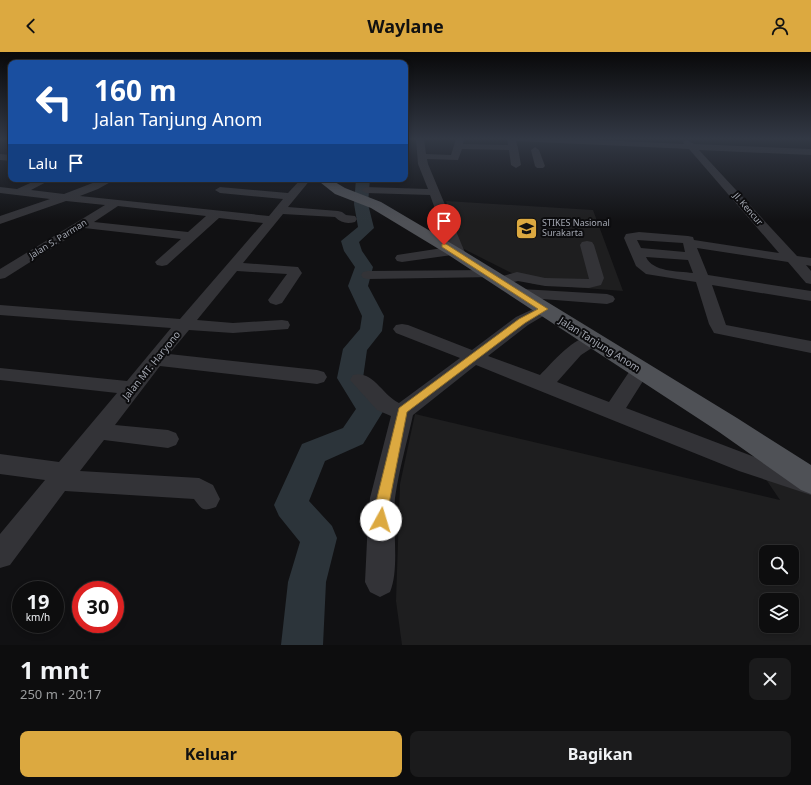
<!DOCTYPE html>
<html lang="id">
<meta charset="utf-8">
<style>
:root{--surface:#0d0d0e;--page:#1b1b1c;--text:#f1f3f6;--muted:#9a9c9e;--line:#2d2d2e;--accent:#dca940}
body{margin:0;font-family:"Noto Sans",sans-serif;background:var(--page);color:var(--text);height:100vh;display:flex;flex-direction:column;font-size:15px;white-space:nowrap}
*{box-sizing:border-box;margin:0}
p{font-size:13px;color:var(--muted)}
.icon{flex:none;width:22px;height:22px;fill:none;stroke:currentColor;stroke-width:2;stroke-linecap:round;stroke-linejoin:round}
.map{position:relative;height:593px;overflow:hidden}
.details{display:flex;flex-direction:column;background:var(--surface);flex:1}
.details>*{flex:none}
.top-card{position:absolute;left:8px;top:8px;width:400px;height:122px;border-radius:8px;box-shadow:0 2px 6px #0003,0 0 0 1px var(--line);background:#1a4fa0;color:#fff;overflow:hidden}
.controls{position:absolute;left:759px;top:493px;display:grid;gap:8px}
.controls a{display:grid;place-items:center;width:40px;height:40px;border-radius:8px;background:var(--surface);box-shadow:0 2px 6px #0003,0 0 0 1px var(--line);font-size:20px}
.speed{position:absolute;left:12px;top:529px;display:flex;gap:8px;font-size:20px;font-weight:700;text-align:center}
.speed>*{display:grid;place-content:center;width:52px;height:52px;border-radius:50%;background:var(--surface);box-shadow:0 2px 6px #0003,0 0 0 1px var(--line);line-height:1}
.speed small{font-size:10px;font-weight:400}
.speed .limit{border:6px solid #d22;background:#fff;color:#111}
.pin{position:absolute;display:grid;place-items:center;width:34px;height:34px;color:#fff;margin:-41px -17px;border-radius:50% 50% 50% 0;rotate:-45deg;box-shadow:0 0 4px #0007}
.pin .icon{rotate:45deg}
.me{position:absolute;width:44px;margin:-22px;rotate:6deg;stroke-linejoin:round;filter:drop-shadow(0 0 3px #0008)}
.turn{display:flex;align-items:center;gap:14px;height:84px;padding:0 20px;font-size:18px}
.turn .icon{width:52px;height:52px;stroke-width:2.5}
.turn b{display:block;font-size:28px;line-height:34px}
.then{display:flex;align-items:center;height:38px;padding:0 20px;background:#0003;gap:8px;font-size:15px}
.round{display:grid;place-items:center;flex:none;width:42px;height:42px;border-radius:8px;background:var(--page)}
.head{display:flex;align-items:center;justify-content:space-between;height:68px;padding:0 20px}
h1{font-size:24px;font-weight:700;line-height:30px}
.action{display:flex;gap:8px;margin-top:auto;padding:8px 20px}
.action a{flex:1;height:46px;border-radius:8px;background:var(--accent);color:#111;font-size:16px;font-weight:700;line-height:46px;text-align:center}
.action a+a{background:var(--page);color:var(--text)}
header{display:flex;justify-content:space-between;align-items:center;height:52px;padding:0 20px;background:var(--accent);color:#111;font-size:18px;font-weight:700}
.map>svg:first-child{display:block}
.built{fill:#1e1e1f;fill-rule:evenodd}
.lines{fill:none;stroke-linecap:round;stroke-linejoin:round}
.river{fill:#2c343a;fill-rule:evenodd}
.minor{fill:#333337;fill-rule:evenodd}
.major{fill:#4f5156;fill-rule:evenodd}
.route{fill:#dca940;stroke:#8f6e2a}
.labels{text-anchor:middle;stroke-width:4;stroke-linejoin:round;paint-order:stroke}
.far-street-label{font-size:9px;fill:#a4a8b2;stroke:#0c0c0e}
.far-poi-label{font-size:9px;fill:#a4a8b2;stroke:#0c0c0e;text-anchor:start}
.street-label{font-size:10px;fill:#a4a8b2;stroke:#0c0c0e}
</style>
<header><svg class="icon" aria-label="back" viewBox="0 0 24 24"><path d="M15 5l-7 7 7 7"/></svg>Waylane<svg class="icon" aria-label="person" viewBox="0 0 24 24"><circle cx="12" cy="8" r="4"/><path d="M4 21q1-7 8-7t8 7"/></svg></header>
<div class="map">
<svg width="811" height="593" viewBox="0 0 811 593">
<rect width="100%" height="100%" fill="#111113"/>
<!-- built -->
<path class="built" d="M446 149 593 158 623 239 533 232 460 195Z
M415 362 780 448 759 417 811 437V593H402L396 549 400 432ZM766 500H792V526H766ZM766 548H792V574H766Z"/>
<g class="lines">
<!-- river -->
<path class="river" d="M356 127H370L368 152 374 176 359 190 362 199 373 215 368 234 384 264 382 279 367 298 363 326 384 358 363 392 325 409 309 449 332 474 337 486 326 530 323 593H281L288 530 300 490 279 464 274 453 302 392 343 376 356 357 337 326 343 297 360 277 362 264 348 234 355 215 344 199 341 189 358 175 354 152Z"/>
<!-- minor -->
<path class="minor" d="M416 87H424L426 102 451 103 456 87H464L463 92 508 93 507 87H577L684 92 683 90 687 88 694 92 811 97V103L699 98 797 204 811 206V214L806 213 811 219V232L806 231 788 210 697 196 708 223 811 239V249L712 233 726 273 811 289V301L714 281 709 272 696 230 646 222 636 214 624 186 626 182 639 180 688 184 693 185 694 188 779 201 689 97 516 89 518 96 521 113 516 116 511 113 509 98 462 97 458 108 427 107 428 112 466 203 464 206H454L452 203 402 210 397 209 395 206 397 203 449 195 430 143 366 141 361 138 366 135 428 137 418 112ZM637 188 683 191 685 200 641 196ZM646 205 688 208 693 221C677 219 653 220 646 205Z
M535 95 539 98 545 114 543 116H537L535 114 531 98Z
M0 102 11 103V109L0 108Z
M39 127H52L31 138 64 142 103 127H116L98 137 80 144 269 164 283 147 220 141 215 138 220 135 288 141 301 127H311L288 155 338 159 342 160 346 163 355 164 357 167 355 170C347 172 341 171 335 165L283 162 243 211 298 215 302 221 282 251 276 253 270 251 268 248 287 222 237 219 197 268 233 271 282 268 288 269 290 273 288 277 233 281 189 278 169 302 317 318 324 320 327 325 324 330 317 332 160 314 115 373 168 378 176 381 179 387 176 393 168 396 104 388 80 419 199 426 213 433 220 447 216 455C202 460 202 457 194 447L65 439 10 513 0 516V482L45 428 0 422V402L59 410 117 341 0 328V316L127 329 171 276 0 263V253L180 267 263 171 219 166 167 213 162 214 157 213 155 210 181 187 84 176 5 226 0 227V217L105 153 66 149 0 172V164L50 147 0 141V135L17 137ZM118 154 206 164 188 180 94 170Z
M587 189 592 190 594 193 604 226 601 233 589 236 545 234 518 229 501 233 496 232 494 229 496 226 517 220 545 226 589 227 580 193 582 190Z
M490 218 495 219 497 222 495 225 368 227 363 226 361 223 363 220 368 219Z
M521 237 607 242 613 244 615 247 613 250 607 252 516 245 513 242 516 239Z
M544 252 550 254 552 257 550 260 528 273 488 304 540 323C553 310 578 279 598 284L601 288 598 292 581 303 557 330 609 350 633 314 640 312 647 314 650 318 626 356 752 404 811 423V443L739 419 476 313 413 363C407 390 399 418 395 446 392 474 400 517 390 540L380 545 370 540 365 530 368 468 370 446 391 364 377 358 350 328 353 323C373 318 383 344 399 351L460 306 396 281 393 277 396 273 402 272 408 273 472 298 516 265Z"/>
<!-- major -->
<path class="major" d="M316 127H330L345 136 381 150 459 196 737 366 811 413V442L801 438 719 380 447 202 371 156 335 142Z"/>
</g>
<!-- sky -->
<linearGradient id="sky" x2="0" y2="1"><stop stop-color="#09090a"/><stop offset="0.51" stop-color="#323844"/><stop offset="1" stop-color="#323844" stop-opacity="0"/></linearGradient>
<rect width="811" height="170" fill="url(#sky)"/>
<!-- route -->
<path class="route" d="M442 192H446L548 257 525 271 407 360 385 472 381 474 376 472 374 468 377 446 399 356 519 267 538 257 442 195Z"/>
<!-- icons -->
<defs>
<symbol id="university-square" viewBox="-11 -11 22 22"><rect x="-9" y="-9" width="18" height="18" rx="4" fill="#dca940" stroke="#0c0c0e"/><path d="M0-5L7-2L0 1L-7-2ZM-4 1L0 2.5L4 1V4Q0 6-4 4Z" fill="#111"/></symbol>
</defs>
<g fill-rule="evenodd">
<use href="#university-square" x="514" y="164" width="25" height="25"/>
</g>
<g class="labels">
<!-- far-street labels -->
<g class="far-street-label">
<text transform="translate(748 157) rotate(49)" y="3">Jl. Kencur</text>
<text transform="translate(58 187) rotate(-32)" y="3">Jalan S. Parman</text>
</g>
<!-- far-poi labels -->
<g class="far-poi-label">
<text x="542" y="174">STIKES Nasional<tspan x="542" dy="10">Surakarta</tspan></text>
</g>
<!-- street labels -->
<g class="street-label">
<text transform="translate(600 292) rotate(32)" y="4">Jalan Tanjung Anom</text>
<text transform="translate(151 313) rotate(-51)" y="4">Jalan MT. Haryono</text>
</g>
</g>
</svg>
<div class="controls">
<a><svg class="icon" aria-label="search" viewBox="0 0 24 24"><circle cx="10" cy="10" r="6"/><path d="M15 15l6 6"/></svg></a>
<a><svg class="icon" aria-label="layers" viewBox="0 0 24 24"><path d="M12 4l9 5-9 5-9-5zM3 14l9 5 9-5"/></svg></a>
</div>
<div class="speed"><div>19<small>km/h</small></div><div class="limit">30</div></div>
<div class="pin" style="left:444px;top:193px;background:#d93025"><svg class="icon" aria-label="arrive" viewBox="0 0 24 24"><path d="M6 21V4h12l-3 4 3 4H6"/></svg></div>
<svg class="me" style="left:381px;top:468px" viewBox="-20 -20 40 40"><circle r="19" fill="#fff"/><path d="M0-13L10 11 0 6-10 11z" fill="#dca940"/></svg>
<div class="top-card">
<div class="turn"><svg class="icon" aria-label="left" viewBox="0 0 24 24"><path d="M17 20v-9H6M10 6l-5 5 5 5"/></svg><div><b>160 m</b>Jalan Tanjung Anom</div></div>
<div class="then">Lalu<svg class="icon" aria-label="arrive" viewBox="0 0 24 24"><path d="M6 21V4h12l-3 4 3 4H6"/></svg></div>
</div>
</div>
<section class="details">
<div class="head"><div><h1>1 mnt</h1><p>250 m · 20:17</p></div><a class="round"><svg class="icon" aria-label="close" viewBox="0 0 24 24"><path d="M6 6l12 12M18 6L6 18"/></svg></a></div>
<div class="action"><a>Keluar</a><a>Bagikan</a></div>
</section>
